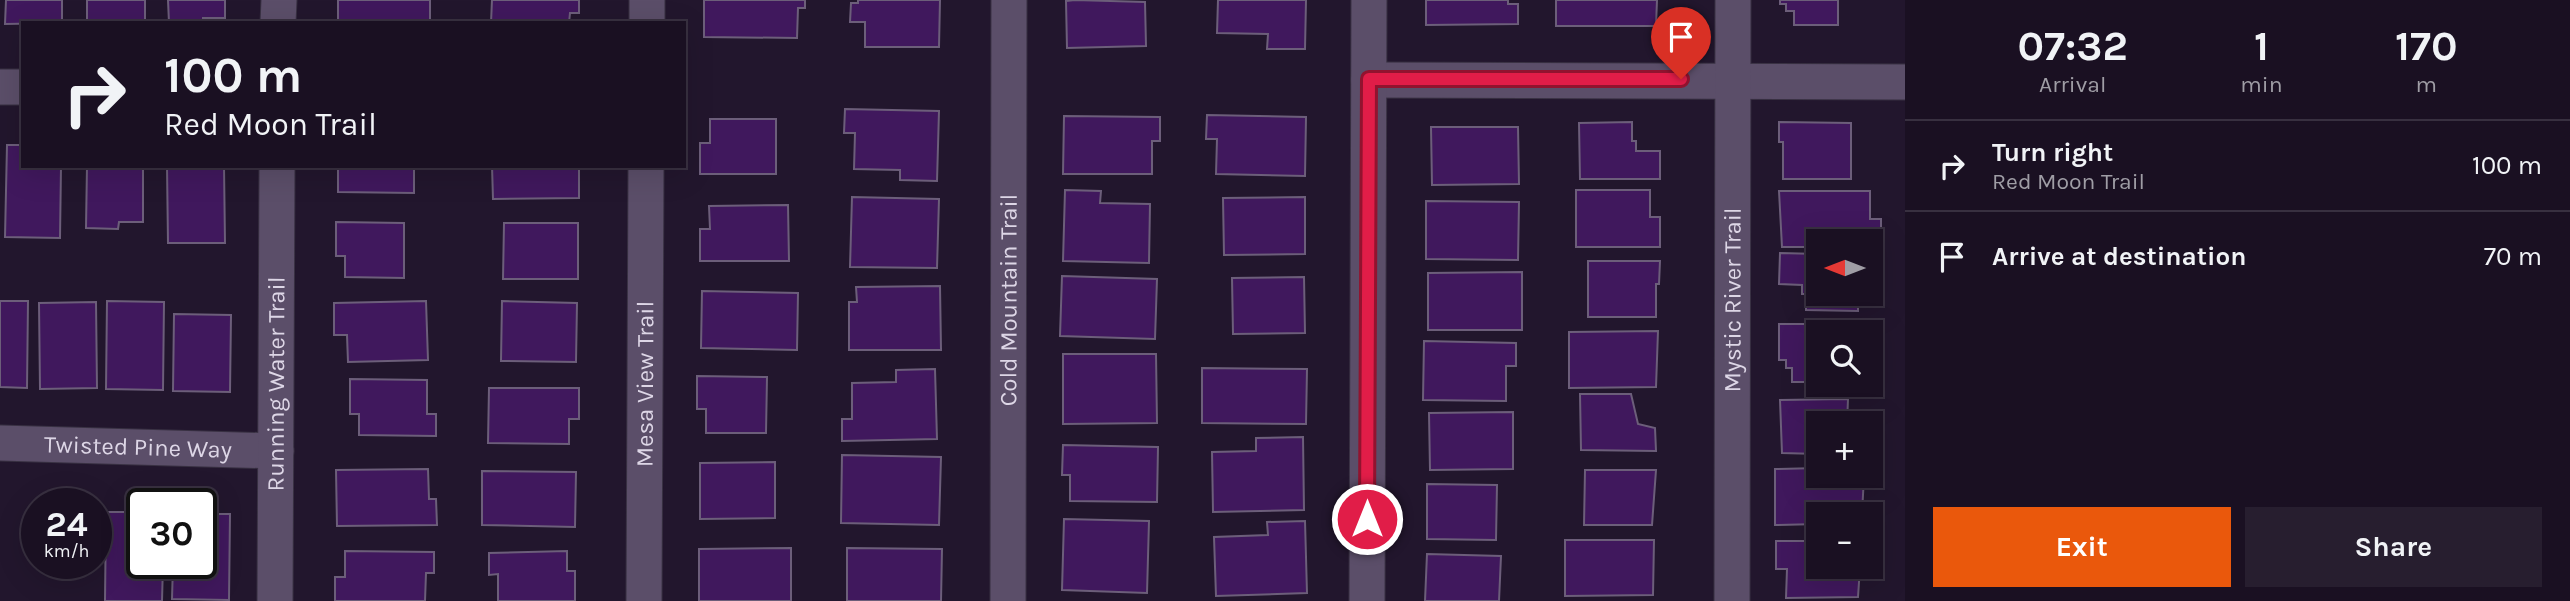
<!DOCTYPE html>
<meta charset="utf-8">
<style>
:root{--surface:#1a1022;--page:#271e2f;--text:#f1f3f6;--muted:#9f9da5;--line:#383040;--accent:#ea580c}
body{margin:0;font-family:Karla,sans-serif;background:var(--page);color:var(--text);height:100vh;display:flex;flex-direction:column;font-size:26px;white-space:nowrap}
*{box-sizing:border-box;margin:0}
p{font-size:23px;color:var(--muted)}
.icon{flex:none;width:38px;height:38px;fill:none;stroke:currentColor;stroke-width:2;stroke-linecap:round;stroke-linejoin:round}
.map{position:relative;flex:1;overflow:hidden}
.drawer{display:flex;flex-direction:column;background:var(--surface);width:665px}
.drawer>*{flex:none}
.banner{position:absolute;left:21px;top:21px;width:665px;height:147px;border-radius:0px;box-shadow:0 7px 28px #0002,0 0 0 2px var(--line);background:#1a1022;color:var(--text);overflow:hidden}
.needle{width:46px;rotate:270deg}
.controls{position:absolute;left:1806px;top:229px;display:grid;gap:14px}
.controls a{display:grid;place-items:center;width:77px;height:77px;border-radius:0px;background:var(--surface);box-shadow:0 7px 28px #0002,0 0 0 2px var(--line);font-size:35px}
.speed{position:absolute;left:21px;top:488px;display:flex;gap:14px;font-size:35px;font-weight:700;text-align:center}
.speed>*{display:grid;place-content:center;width:91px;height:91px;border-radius:50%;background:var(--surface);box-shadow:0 7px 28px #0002,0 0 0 2px var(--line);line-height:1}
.speed small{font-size:18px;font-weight:400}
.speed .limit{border:4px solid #111;border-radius:10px;background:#fff;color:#111}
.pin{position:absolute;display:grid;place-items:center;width:60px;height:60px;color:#fff;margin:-72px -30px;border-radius:50% 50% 50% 0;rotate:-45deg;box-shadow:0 0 7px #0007}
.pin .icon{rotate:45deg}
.me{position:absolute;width:77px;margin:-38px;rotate:0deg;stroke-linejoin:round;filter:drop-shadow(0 0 5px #0008)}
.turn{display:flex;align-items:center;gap:24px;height:147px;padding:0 28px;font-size:32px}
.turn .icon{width:91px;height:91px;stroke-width:2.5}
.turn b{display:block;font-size:49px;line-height:60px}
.eta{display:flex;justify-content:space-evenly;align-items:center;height:119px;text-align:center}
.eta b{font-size:42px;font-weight:700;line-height:49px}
.button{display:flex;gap:14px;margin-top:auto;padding:14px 28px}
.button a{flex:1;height:80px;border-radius:0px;background:var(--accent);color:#fff;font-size:28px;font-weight:700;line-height:80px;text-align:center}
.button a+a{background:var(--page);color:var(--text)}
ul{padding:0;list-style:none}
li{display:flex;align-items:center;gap:21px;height:91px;padding:0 28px;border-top:2px solid var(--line)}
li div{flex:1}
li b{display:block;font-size:26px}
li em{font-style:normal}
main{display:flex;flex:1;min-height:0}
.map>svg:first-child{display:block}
.building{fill:#40185d;stroke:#6c5e7a;stroke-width:2}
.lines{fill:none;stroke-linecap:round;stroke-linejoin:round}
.street-casing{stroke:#393143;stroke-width:37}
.street{stroke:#5b4e69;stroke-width:35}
.route-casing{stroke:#92132f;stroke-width:18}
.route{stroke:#e11d48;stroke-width:12}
.labels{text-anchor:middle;stroke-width:7;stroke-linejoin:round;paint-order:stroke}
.street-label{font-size:24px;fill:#ddd6e6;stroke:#190d23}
</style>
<main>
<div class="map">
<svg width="1905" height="601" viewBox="0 0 1905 601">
<rect width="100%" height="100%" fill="#22162d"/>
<!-- building -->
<path class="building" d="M6 0H62V23L5 24Z
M87 0H145V23H87Z
M168 0H225V18H203V23H169Z
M338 0H430V23H338Z
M492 0H579V13H570L569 23H491Z
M704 0H805V8H798L797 38 704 37Z
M858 0H940L939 47H865V22H850L851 3H858Z
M1075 0 1145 2 1146 46 1067 48 1066 1Z
M1218 0H1306L1305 49H1267L1268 34 1217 33Z
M1426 0H1508V4H1518V24L1426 25Z
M1556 0H1657L1656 26H1556Z
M1780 0H1838V25H1794V11H1786V4H1780Z
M845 109 939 111 937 181 900 180V170L854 169 855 133H844Z
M1207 115 1306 117 1305 176 1216 174 1217 139H1206Z
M1064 116 1160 117V141H1152V174H1063Z
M710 119H776V174H700V143H710Z
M1632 122V141H1636V151H1660V179H1580L1579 123Z
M1779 122 1851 123V179H1783V142H1779Z
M1431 127H1518L1519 184 1432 185Z
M7 145H23V166H61L60 238 5 237Z
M87 166H143V222H119L118 229 86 228Z
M167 166H224L225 243H168Z
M338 166H414V193L338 192Z
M492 166H579V198L493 199Z
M1065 190 1101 191 1100 203 1150 204 1149 263 1063 261Z
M1576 190H1650V217H1660V247H1576Z
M1779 191H1870V219H1881V232H1870V242H1818V247H1782Z
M852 197 939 199 937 268 850 267Z
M1305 197V254L1224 255 1223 198Z
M1426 201 1519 202 1518 260 1426 259Z
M788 205 789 261H700V229H710L709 206Z
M336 222 404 223V278L345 277V256H336Z
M504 223H578V279H503Z
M1780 253 1818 254V294H1871V290V297H1858V311L1806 310V294H1802V285L1779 284Z
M1588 261H1660L1659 284H1656V317H1588Z
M1522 272V330H1428V273Z
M1062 276 1157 279 1155 339 1060 336Z
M1304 277 1305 333 1233 334 1232 278Z
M940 286 941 350H849V302H857L856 287Z
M702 291 798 293 797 350 701 348Z
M0 301H28L27 388 0 387Z
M107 301 164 302 163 390 106 389Z
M426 301 428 360 348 362 347 335H334V303Z
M502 301 577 303 576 362 501 361Z
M96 302 97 388 40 389 39 303Z
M174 314 231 315 230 392 173 391Z
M1779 324H1837V332H1818V382H1792V368H1786V360H1779Z
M1658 331 1656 387 1569 388V332Z
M1424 341 1516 343V366H1506V401L1423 400Z
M1063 354H1156L1157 423 1063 424Z
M1202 368 1307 369 1306 424 1202 423Z
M935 369 937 439 842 441V419H852V383L896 382V370Z
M697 376 767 377 766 433H706V409H697Z
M350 379 427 380V414H436V436L359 435V414H350Z
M489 388H579V419H569V444L488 443Z
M1580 394H1631L1638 424 1655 428 1656 451 1581 450Z
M1848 399 1847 424H1818V454L1782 453 1780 400Z
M1513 412V469L1430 470 1429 413Z
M1303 437 1304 510 1213 512 1212 452 1256 451V438Z
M1063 445 1158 447 1157 502 1070 501V475H1062Z
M842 455 941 457 939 525 841 523Z
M775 462V518L700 519V463Z
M1818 468V476H1864L1862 514H1818V524L1775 525V469Z
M428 469 429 499H436L437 525 337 526 336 470Z
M1585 470H1656L1652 525H1584Z
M482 471 576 472 575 527 482 525Z
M1427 484 1497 485 1496 540 1427 539Z
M106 512H142V564H163L162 601H105Z
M201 514H230L229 600 172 599 173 564H201Z
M1064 519 1149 521 1147 593 1062 590Z
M1305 521 1307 593 1216 596 1214 537 1268 535 1267 522Z
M1565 540H1654L1653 595 1565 596Z
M1776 541H1818V567H1860L1858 597 1786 598 1787 569H1776Z
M791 548V601H699V549Z
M847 548 942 549 941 601H847Z
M345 551 434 552V573H426L425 601H335V577H345Z
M567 551V571H575V601H498V574L489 575V553Z
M1427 554 1501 556 1499 601H1425Z"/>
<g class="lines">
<defs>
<g id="street">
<path d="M278 23 279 0"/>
<path d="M647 23V0"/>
<path d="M1369 80 1905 82"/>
<path d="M0 87H23"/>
<path id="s1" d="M0 443 276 451"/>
<path id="s2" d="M275 601 277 166"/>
<path id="s3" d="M644 601 646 166"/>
<path id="s4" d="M1008 601 1009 0"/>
<path d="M1367 601 1369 0"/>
<path id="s5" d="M1732 601 1733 0"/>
</g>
</defs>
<!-- street casing -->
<use href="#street" class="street-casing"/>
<!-- street -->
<use href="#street" class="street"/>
</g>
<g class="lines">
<defs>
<path id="route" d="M1367 519 1369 79H1681"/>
</defs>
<!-- route casing -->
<use href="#route" class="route-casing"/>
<!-- route -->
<use href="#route" class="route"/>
</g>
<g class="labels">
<!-- street labels -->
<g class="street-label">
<text dy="8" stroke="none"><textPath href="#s4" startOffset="301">Cold Mountain Trail</textPath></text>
<text dy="8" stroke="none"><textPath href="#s5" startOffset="301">Mystic River Trail</textPath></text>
<text dy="8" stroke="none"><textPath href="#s2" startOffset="217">Running Water Trail</textPath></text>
<text dy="8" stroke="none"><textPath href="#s3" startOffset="217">Mesa View Trail</textPath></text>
<text dy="8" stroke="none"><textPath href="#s1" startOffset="138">Twisted Pine Way</textPath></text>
</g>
</g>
</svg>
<div class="controls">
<a><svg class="needle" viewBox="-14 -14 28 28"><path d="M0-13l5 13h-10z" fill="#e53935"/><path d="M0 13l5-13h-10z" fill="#9f9da5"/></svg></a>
<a><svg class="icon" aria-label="search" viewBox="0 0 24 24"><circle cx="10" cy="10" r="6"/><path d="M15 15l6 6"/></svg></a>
<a>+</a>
<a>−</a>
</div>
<div class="speed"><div>24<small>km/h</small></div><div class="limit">30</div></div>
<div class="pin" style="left:1681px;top:79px;background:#d93025"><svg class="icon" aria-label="arrive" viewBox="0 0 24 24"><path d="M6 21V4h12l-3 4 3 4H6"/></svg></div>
<svg class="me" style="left:1367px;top:519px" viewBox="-20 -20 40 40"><circle r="17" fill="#e11d48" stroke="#fff" stroke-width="3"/><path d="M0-11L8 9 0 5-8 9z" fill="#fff"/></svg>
<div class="banner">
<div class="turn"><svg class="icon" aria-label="right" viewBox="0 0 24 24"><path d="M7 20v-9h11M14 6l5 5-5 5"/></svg><div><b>100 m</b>Red Moon Trail</div></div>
</div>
</div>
<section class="drawer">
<div class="eta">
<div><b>07:32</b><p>Arrival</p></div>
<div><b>1</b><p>min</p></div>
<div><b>170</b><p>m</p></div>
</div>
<ul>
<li><svg class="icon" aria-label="right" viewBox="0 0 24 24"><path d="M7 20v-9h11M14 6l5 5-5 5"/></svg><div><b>Turn right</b><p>Red Moon Trail</p></div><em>100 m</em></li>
<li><svg class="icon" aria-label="arrive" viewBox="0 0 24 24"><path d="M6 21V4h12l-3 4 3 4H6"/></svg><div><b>Arrive at destination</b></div><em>70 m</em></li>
</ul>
<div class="button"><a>Exit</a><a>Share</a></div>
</section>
</main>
